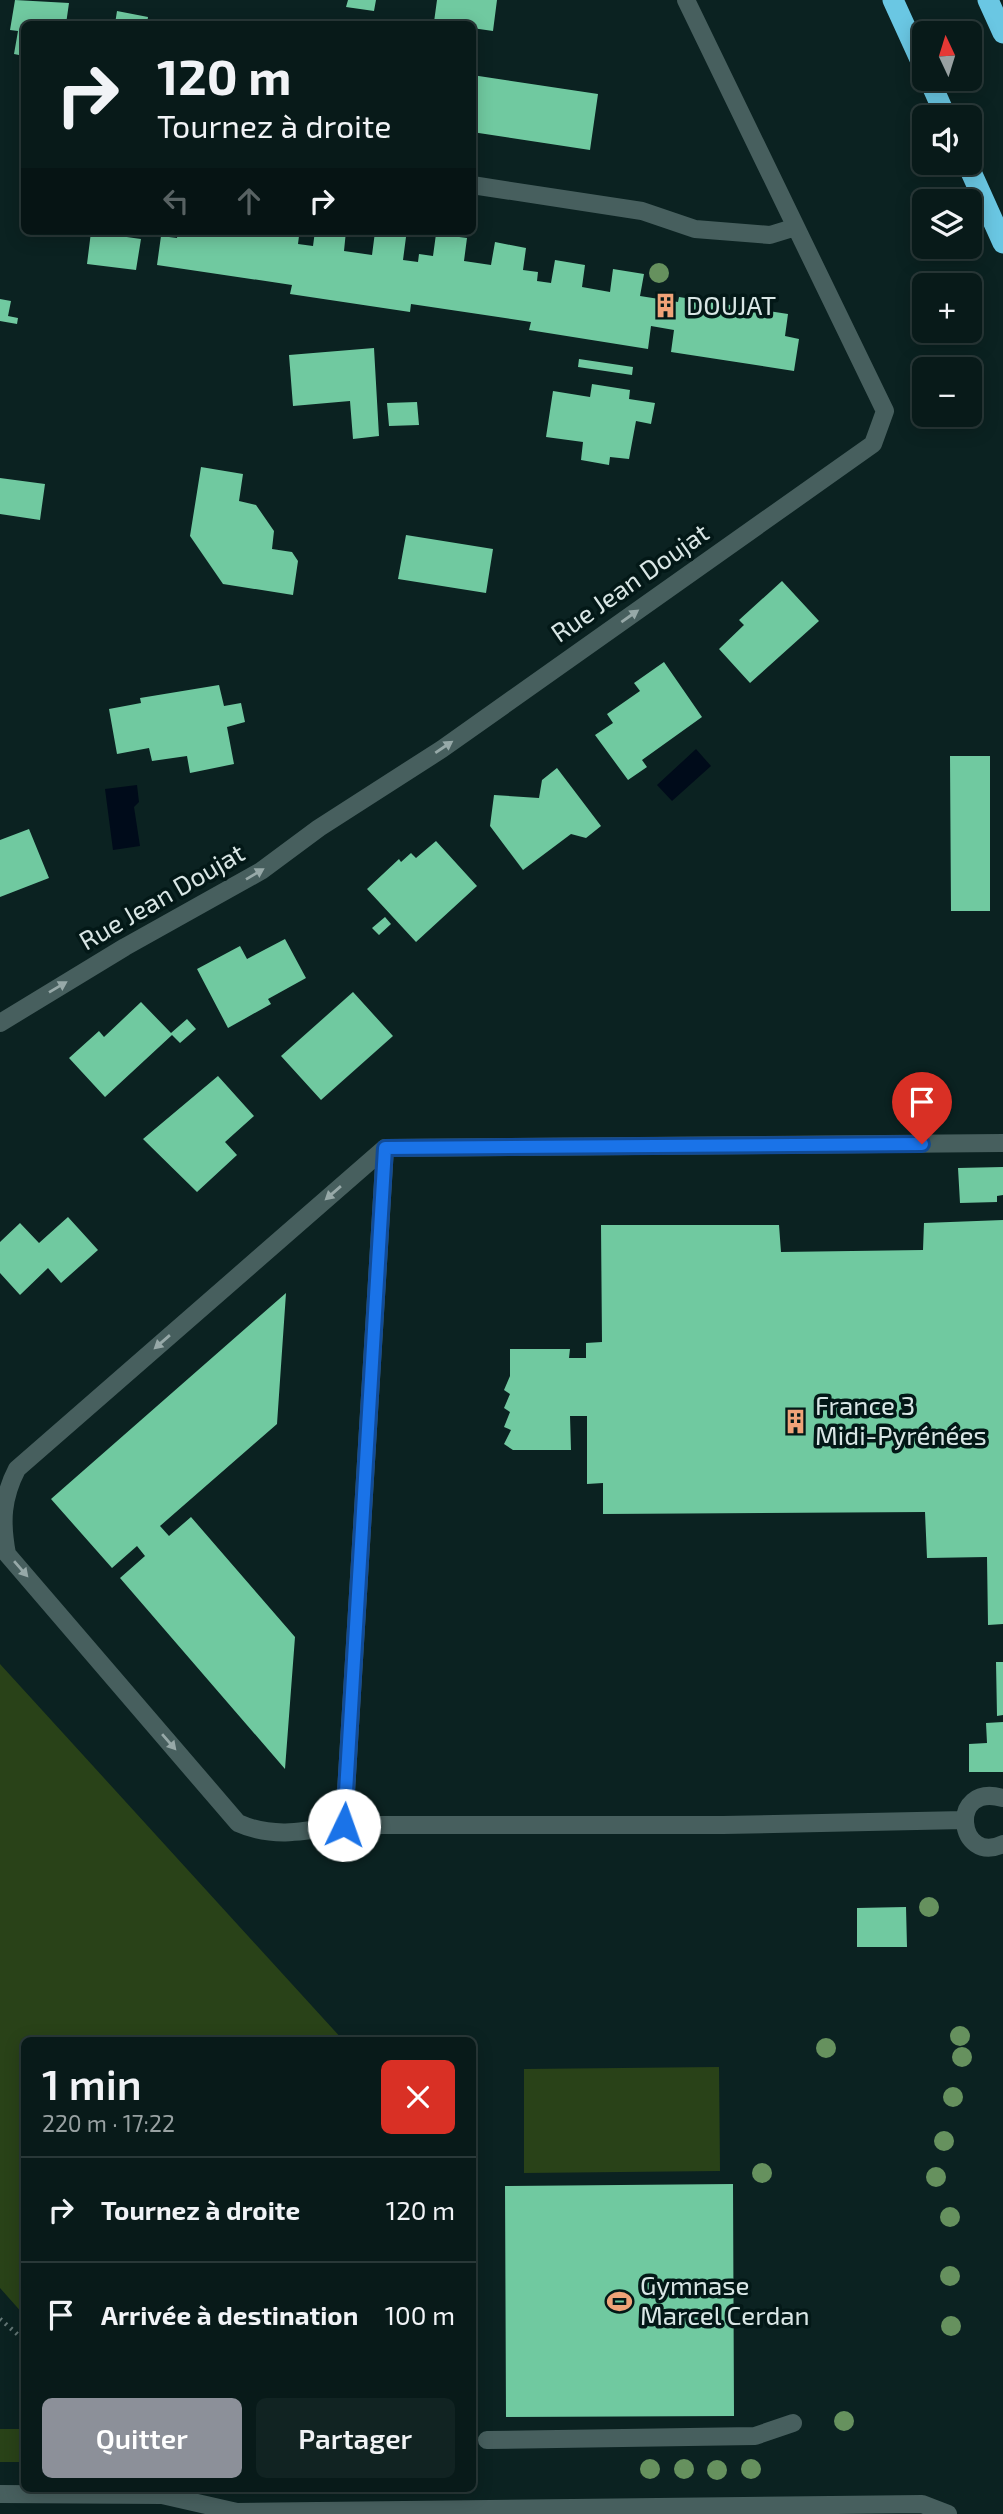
<!DOCTYPE html>
<html lang="fr">
<meta charset="utf-8">
<style>
:root{--surface:#081a19;--page:#112322;--text:#f1f3f6;--muted:#98a1a2;--line:#293838;--accent:#8c9099}
body{margin:0;font-family:"Exo 2",sans-serif;background:var(--page);color:var(--text);height:100vh;display:flex;flex-direction:column;font-size:26px;white-space:nowrap}
*{box-sizing:border-box;margin:0}
p{font-size:23px;color:var(--muted)}
.icon{flex:none;width:38px;height:38px;fill:none;stroke:currentColor;stroke-width:2;stroke-linecap:round;stroke-linejoin:round}
.map{position:relative;flex:1;overflow:hidden}
.drawer{position:absolute;left:21px;top:2037px;width:455px;height:455px;display:flex;flex-direction:column;background:var(--surface);border-radius:10px;box-shadow:0 4px 18px #0003,0 0 0 2px var(--line)}
.drawer>*{flex:none}
.hud{position:absolute;left:21px;top:21px;width:455px;height:214px;border-radius:10px;box-shadow:0 4px 18px #0003,0 0 0 2px var(--line);background:#081a19;color:var(--text);overflow:hidden}
.needle{width:46px;rotate:356deg}
.controls{position:absolute;left:912px;top:21px;display:grid;gap:14px}
.controls a{display:grid;place-items:center;width:70px;height:70px;border-radius:10px;background:var(--surface);box-shadow:0 4px 18px #0003,0 0 0 2px var(--line);font-size:35px}
.pin{position:absolute;display:grid;place-items:center;width:60px;height:60px;color:#fff;margin:-72px -30px;border-radius:50% 50% 50% 0;rotate:-45deg;box-shadow:0 0 7px #0007}
.pin .icon{rotate:45deg}
.me{position:absolute;width:77px;margin:-38px;rotate:3deg;stroke-linejoin:round;filter:drop-shadow(0 0 5px #0008)}
.turn{display:flex;align-items:center;gap:24px;height:147px;padding:0 21px;font-size:32px}
.turn .icon{width:91px;height:91px;stroke-width:2.5}
.turn b{display:block;font-size:49px;line-height:60px}
.lanes{display:flex;align-items:center;height:66px;padding:0 21px;background:#0003;justify-content:center;gap:35px;direction:ltr}
.lanes .off{opacity:.35}
.round{display:grid;place-items:center;flex:none;width:74px;height:74px;border-radius:10px;background:var(--page)}
.headline{display:flex;align-items:center;justify-content:space-between;height:119px;padding:0 21px}
h1{font-size:42px;font-weight:600;line-height:52px}
.cta{display:flex;gap:14px;margin-top:auto;padding:14px 21px}
.cta a{flex:1;height:80px;border-radius:10px;background:var(--accent);color:#fff;font-size:28px;font-weight:600;line-height:80px;text-align:center}
.cta a+a{background:var(--page);color:var(--text)}
ul{padding:0;list-style:none}
li{display:flex;align-items:center;gap:21px;height:105px;padding:0 21px;border-top:2px solid var(--line)}
li div{flex:1}
li b{display:block;font-size:26px}
li em{font-style:normal}
.map>svg:first-child{display:block}
.green{fill:#294218}
.water{fill:#000b1a}
.building{fill:#70c9a0}
.lines{fill:none;stroke-linecap:round;stroke-linejoin:round}
.path{stroke:#637675;stroke-width:4.5;stroke-dasharray:2 5;stroke-linecap:butt}
.minor{stroke:#475f5e;stroke-width:18}
.highway{stroke:#6ac7e3;stroke-width:21}
.tree{fill:#66915e}
.oneway{fill:#97a9a8}
.route-casing{stroke:#114b97;stroke-width:18}
.route{stroke:#1a73e8;stroke-width:12}
.labels{text-anchor:middle;stroke-width:7;stroke-linejoin:round;paint-order:stroke}
.poi-label{font-size:26px;fill:#d9e6e5;stroke:#031817;text-anchor:start}
.street-label{font-size:26px;fill:#d9e6e5;stroke:#031817}
</style>
<div class="map">
<svg width="1003" height="2514" viewBox="0 0 1003 2514">
<rect width="100%" height="100%" fill="#0b2221"/>
<!-- green -->
<path class="green" d="M0 1664 343 2040H24V2315L0 2288Z
M719 2067 720 2171 524 2173V2069Z
M0 2429H24V2462H0Z"/>
<!-- water -->
<path class="water" d="M696 749 711 766 672 801 657 785Z
M137 785 139 802 134 807 140 846 113 850 105 789Z"/>
<!-- building -->
<path class="building" d="M15 0 69 3 66 24H24V56L14 54 18 31 10 30Z
M348 0H376L374 11 346 7Z
M437 0H497L493 31 472 28V24L434 22Z
M117 11 148 17 147 24H115Z
M472 75 598 94 590 150 472 132Z
M178 231H285V234L299 236 298 244 313 246 315 231H346L344 251 372 255 375 232 406 237 403 260 418 262 419 254 433 256 436 234 467 238 464 261 491 265 495 242 526 248 523 270 538 272 537 281 551 283 555 260 585 265 582 287 610 292 613 269 644 274 640 296 678 302 679 297 788 314 785 336 799 339 794 371 671 352 674 330 651 326 648 349 529 330 531 322 411 304 410 312 290 294 292 285 157 265 161 236 177 238Z
M91 232 141 239 136 270 87 264Z
M0 299 11 301 8 316 18 318 17 324 0 321Z
M374 348 379 436 353 439 350 401 293 406 289 355Z
M579 359 633 367 632 375 578 367Z
M592 384 630 390 629 399 655 403 651 424 636 421 629 459 610 457 609 465 581 460 583 442 546 437 553 391 590 397Z
M417 402 419 425 389 426 387 403Z
M201 467 243 474 239 501 256 505 274 531 272 549 292 552 298 561 293 595 223 584 190 536Z
M0 478 45 484 40 520 0 514Z
M406 535 493 549 486 593 398 579Z
M782 581 819 621 750 683 719 649 744 625 739 620Z
M664 662 702 717 642 760 647 767 628 780 595 735 613 723 607 714 640 691 634 683Z
M219 685 224 706 241 703 245 722 227 727 234 764 190 773 187 756 152 761 149 748 117 754 109 709 141 703 140 698Z
M950 756H990V911H951Z
M557 768 601 826 586 838 571 834 523 870 490 826 494 795 539 798 542 780Z
M29 829 49 878 0 897V840Z
M436 841 477 886 416 942 367 889 399 859 401 862 411 853 416 858Z
M385 917 391 924 379 935 372 928Z
M285 939 306 978 268 999 271 1004 228 1028 197 969 240 946 247 959Z
M353 992 393 1036 321 1100 281 1056Z
M141 1002 171 1033 187 1019 196 1029 180 1043 172 1035 105 1097 69 1058 99 1031 104 1037Z
M218 1076 254 1116 225 1142 237 1155 197 1192 143 1139Z
M1003 1167V1195L997 1196V1202L960 1203 958 1168Z
M68 1217 98 1250 61 1283 48 1268 20 1295 0 1273V1242L20 1223 39 1243Z
M1003 1220V1624L988 1625 987 1557 927 1558 925 1512 603 1514V1483L587 1484V1416H570L571 1450H513L504 1444 511 1430 504 1427 510 1412 504 1408 510 1394 504 1390 510 1376V1349H570L569 1358H586V1343L602 1342 601 1225H779L781 1252 923 1250 924 1223Z
M286 1293 277 1424 160 1526 169 1536 191 1517 295 1637 285 1769 120 1578 145 1556 137 1546 112 1568 51 1499Z
M996 1662H1003V1715L997 1716Z
M1003 1722V1772H969V1744L987 1743 986 1723Z
M906 1907 907 1947H857V1908Z
M733 2184 734 2416 506 2417 505 2186Z"/>
<g class="lines">
<!-- path -->
<path class="path" d="M0 2319 24 2340"/>
<!-- minor -->
<path class="minor" d="M472 185 642 211 695 229 770 235 796 227
M0 1023 125 947 261 871 319 828 442 749 873 444 885 411 686 0
M1003 1798C947 1782 958 1866 1003 1844
M964 1820 723 1825H344L385 1148 1003 1143
M344 1825C307 1831 273 1839 238 1823L7 1554C1 1522 2 1498 17 1469L385 1148
M487 2440 755 2436 793 2423
M0 2494 162 2495 237 2512 922 2504 948 2514"/>
<!-- highway -->
<path class="highway" d="M893 0 924 68
M988 0 1003 33
M929 79 946 117
M967 163 1003 243"/>
</g>
<!-- trees -->
<g class="tree">
<circle cx="659" cy="273" r="10"/>
<circle cx="929" cy="1907" r="10"/>
<circle cx="960" cy="2036" r="10"/>
<circle cx="826" cy="2048" r="10"/>
<circle cx="962" cy="2057" r="10"/>
<circle cx="953" cy="2097" r="10"/>
<circle cx="944" cy="2141" r="10"/>
<circle cx="762" cy="2173" r="10"/>
<circle cx="936" cy="2177" r="10"/>
<circle cx="950" cy="2217" r="10"/>
<circle cx="950" cy="2276" r="10"/>
<circle cx="951" cy="2326" r="10"/>
<circle cx="844" cy="2421" r="10"/>
<circle cx="650" cy="2469" r="10"/>
<circle cx="684" cy="2469" r="10"/>
<circle cx="751" cy="2469" r="10"/>
<circle cx="717" cy="2470" r="10"/>
</g>
<!-- one-way arrows -->
<defs><path id="oneway-solid" d="M-6-.8H1V-3.2L6.5 0L1 3.2V.8H-6Z" transform="scale(1.75)"/></defs>
<g class="oneway">
<use href="#oneway-solid" transform="translate(630 616) rotate(-35)"/>
<use href="#oneway-solid" transform="translate(444 747) rotate(-34)"/>
<use href="#oneway-solid" transform="translate(255 874) rotate(-31)"/>
<use href="#oneway-solid" transform="translate(58 987) rotate(-31)"/>
<use href="#oneway-solid" transform="translate(333 1193) rotate(139)"/>
<use href="#oneway-solid" transform="translate(162 1342) rotate(139)"/>
<use href="#oneway-solid" transform="translate(21 1569) rotate(49)"/>
<use href="#oneway-solid" transform="translate(169 1742) rotate(49)"/>
</g>
<g class="lines">
<defs>
<path id="route" d="M344 1825 385 1148 922 1144"/>
</defs>
<!-- route casing -->
<use href="#route" class="route-casing"/>
<!-- route -->
<use href="#route" class="route"/>
</g>
<!-- icons -->
<defs>
<symbol id="building-bare" viewBox="-9 -9 18 18"><path d="M-4-6H4V6H1V3H-1V6H-4ZM-2.5-4.3h1.7v1.8h-1.7ZM.8-4.3h1.7v1.8H.8ZM-2.5-1h1.7V.8h-1.7ZM.8-1h1.7V.8H.8Z" fill="#efa378" stroke="#031817" stroke-width="2.5" paint-order="stroke"/></symbol>
<symbol id="stadium-bare" viewBox="-9 -9 18 18"><path d="M0-5a6.5 5 0 1 0 0 10a6.5 5 0 1 0 0-10ZM-3.5-1.8h7v3.6h-7Z" fill="#efa378" stroke="#031817" stroke-width="2.5" paint-order="stroke"/></symbol>
</defs>
<g fill-rule="evenodd">
<use href="#building-bare" x="648" y="288" width="35" height="35"/>
<use href="#building-bare" x="778" y="1404" width="35" height="35"/>
<use href="#stadium-bare" x="602" y="2284" width="35" height="35"/>
</g>
<g class="labels">
<!-- poi labels -->
<g class="poi-label">
<text x="686" y="315">DOUJAT</text>
<text x="815" y="1415">France 3<tspan x="815" dy="30">Midi-Pyrénées</tspan></text>
<text x="640" y="2295">Gymnase<tspan x="640" dy="30">Marcel Cerdan</tspan></text>
</g>
<!-- street labels -->
<g class="street-label">
<text transform="translate(630 583) rotate(-35)" y="9">Rue Jean Doujat</text>
<text transform="translate(162 897) rotate(-30)" y="9">Rue Jean Doujat</text>
</g>
</g>
</svg>
<div class="controls">
<a><svg class="needle" viewBox="-14 -14 28 28"><path d="M0-13l5 13h-10z" fill="#e53935"/><path d="M0 13l5-13h-10z" fill="#98a1a2"/></svg></a>
<a><svg class="icon" aria-label="sound" viewBox="0 0 24 24"><path d="M4 9h4l5-4v14l-5-4H4zM17 9q2 3 0 6"/></svg></a>
<a><svg class="icon" aria-label="layers" viewBox="0 0 24 24"><path d="M12 4l9 5-9 5-9-5zM3 14l9 5 9-5"/></svg></a>
<a>+</a>
<a>−</a>
</div>
<div class="pin" style="left:922px;top:1144px;background:#d93025"><svg class="icon" aria-label="arrive" viewBox="0 0 24 24"><path d="M6 21V4h12l-3 4 3 4H6"/></svg></div>
<svg class="me" style="left:344px;top:1825px" viewBox="-20 -20 40 40"><circle r="19" fill="#fff"/><path d="M0-13L10 11 0 6-10 11z" fill="#1a73e8"/></svg>
<div class="hud">
<div class="turn"><svg class="icon" aria-label="right" viewBox="0 0 24 24"><path d="M7 20v-9h11M14 6l5 5-5 5"/></svg><div><b>120 m</b>Tournez à droite</div></div>
<div class="lanes"><svg class="icon off" aria-label="left" viewBox="0 0 24 24"><path d="M17 20v-9H6M10 6l-5 5 5 5"/></svg><svg class="icon off" aria-label="ahead" viewBox="0 0 24 24"><path d="M12 20V5M6 11l6-6 6 6"/></svg><svg class="icon" aria-label="right" viewBox="0 0 24 24"><path d="M7 20v-9h11M14 6l5 5-5 5"/></svg></div>
</div>
<section class="drawer">
<div class="headline"><div><h1>1 min</h1><p>220 m · 17:22</p></div><a class="round" style="background:#d93025;color:#fff"><svg class="icon" aria-label="close" viewBox="0 0 24 24"><path d="M6 6l12 12M18 6L6 18"/></svg></a></div>
<ul>
<li><svg class="icon" aria-label="right" viewBox="0 0 24 24"><path d="M7 20v-9h11M14 6l5 5-5 5"/></svg><div><b>Tournez à droite</b></div><em>120 m</em></li>
<li><svg class="icon" aria-label="arrive" viewBox="0 0 24 24"><path d="M6 21V4h12l-3 4 3 4H6"/></svg><div><b>Arrivée à destination</b></div><em>100 m</em></li>
</ul>
<div class="cta"><a>Quitter</a><a>Partager</a></div>
</section>
</div>
